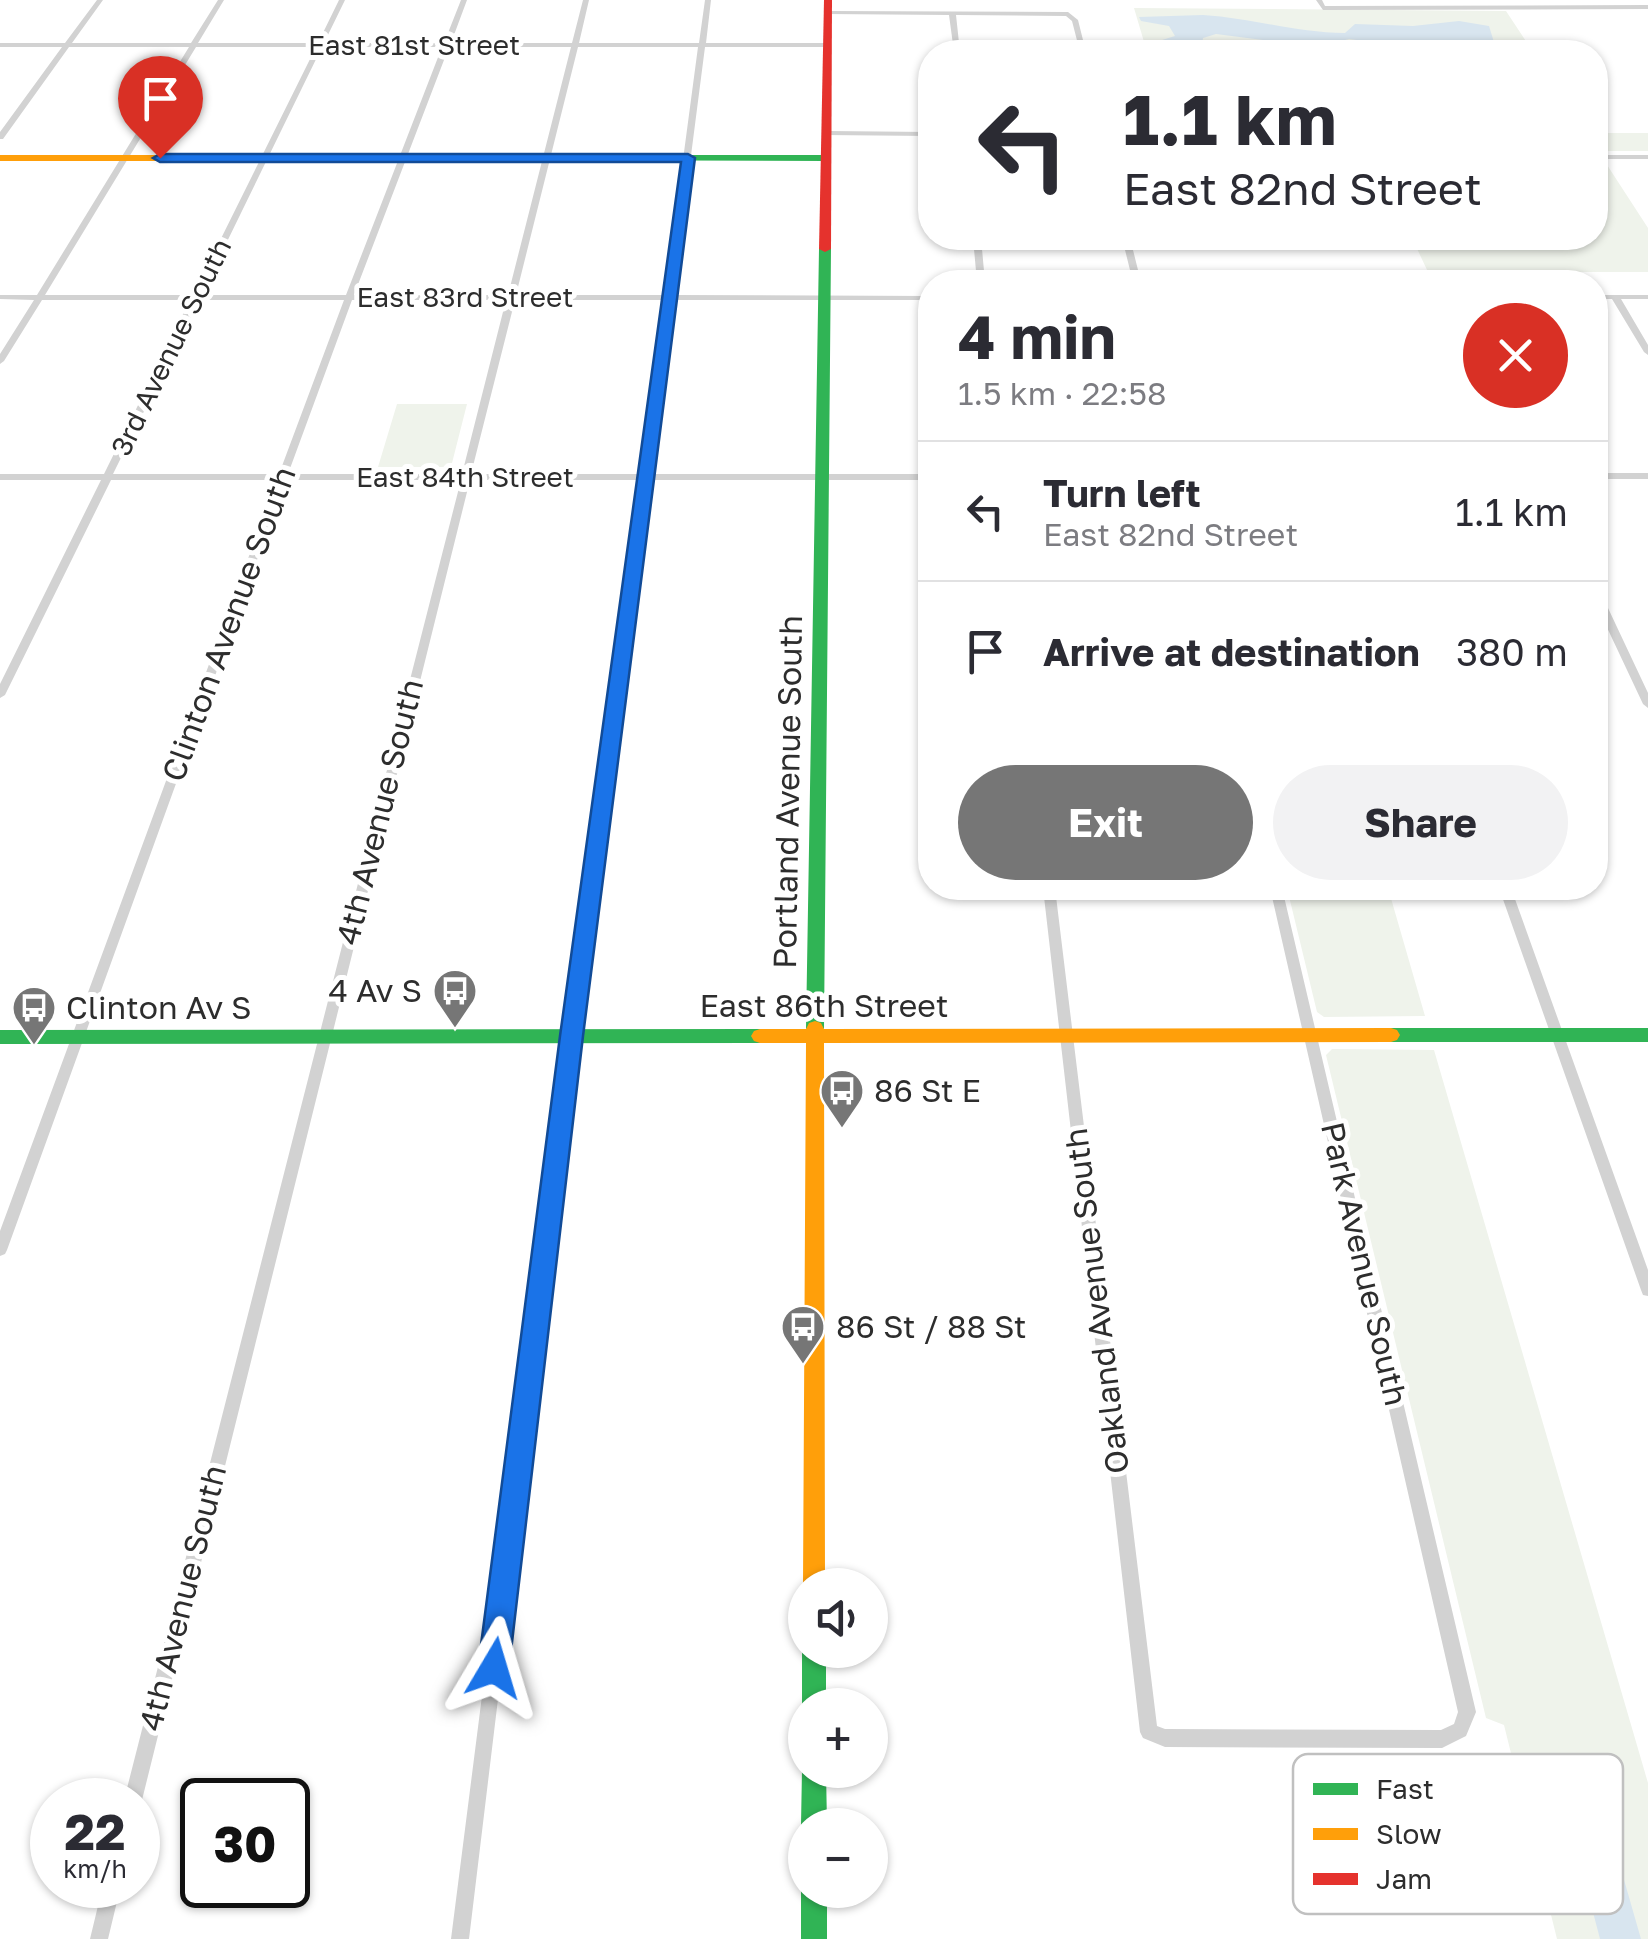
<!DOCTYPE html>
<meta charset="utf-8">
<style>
:root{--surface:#fff;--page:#f2f2f3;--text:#2b2b33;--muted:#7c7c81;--line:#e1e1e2;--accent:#767676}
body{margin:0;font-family:"Golos Text",sans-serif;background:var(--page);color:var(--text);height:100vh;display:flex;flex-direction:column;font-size:38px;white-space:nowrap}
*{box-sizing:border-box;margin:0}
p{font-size:32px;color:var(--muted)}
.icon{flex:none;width:55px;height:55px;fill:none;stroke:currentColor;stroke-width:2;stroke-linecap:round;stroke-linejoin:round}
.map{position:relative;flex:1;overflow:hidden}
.drawer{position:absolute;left:918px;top:270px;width:690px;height:630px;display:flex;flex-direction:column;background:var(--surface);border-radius:40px;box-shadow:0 2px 8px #0004}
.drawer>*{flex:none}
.top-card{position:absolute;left:918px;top:40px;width:690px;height:210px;border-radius:40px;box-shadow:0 2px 8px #0004;background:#fff;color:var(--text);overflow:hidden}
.tools{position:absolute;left:788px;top:1568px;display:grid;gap:20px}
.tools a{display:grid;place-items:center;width:100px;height:100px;border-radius:50%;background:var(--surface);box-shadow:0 2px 8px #0004;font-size:50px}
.speed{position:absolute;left:30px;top:1778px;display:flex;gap:20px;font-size:50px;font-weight:700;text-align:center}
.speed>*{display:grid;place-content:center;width:130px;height:130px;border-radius:50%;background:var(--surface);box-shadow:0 2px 8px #0004;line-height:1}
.speed small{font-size:25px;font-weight:400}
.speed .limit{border:5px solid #111;border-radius:15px;background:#fff;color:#111}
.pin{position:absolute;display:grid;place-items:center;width:85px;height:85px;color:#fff;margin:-102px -42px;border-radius:50% 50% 50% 0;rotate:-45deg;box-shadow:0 0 10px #0007}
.pin .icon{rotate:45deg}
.me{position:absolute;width:110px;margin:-55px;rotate:7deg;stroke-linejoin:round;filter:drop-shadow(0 0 8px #0008)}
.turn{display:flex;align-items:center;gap:35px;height:210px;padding:0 40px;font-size:45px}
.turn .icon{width:130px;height:130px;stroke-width:2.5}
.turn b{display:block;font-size:70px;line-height:85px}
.round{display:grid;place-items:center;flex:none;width:105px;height:105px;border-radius:52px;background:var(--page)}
.summary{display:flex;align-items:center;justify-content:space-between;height:170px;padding:0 40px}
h1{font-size:60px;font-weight:700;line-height:75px}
.button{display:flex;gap:20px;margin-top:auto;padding:20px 40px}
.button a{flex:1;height:115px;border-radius:60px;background:var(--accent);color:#fff;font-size:40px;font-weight:700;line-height:115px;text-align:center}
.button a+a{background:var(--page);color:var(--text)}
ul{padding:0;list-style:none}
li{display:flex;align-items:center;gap:30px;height:140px;padding:0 40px;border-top:2px solid var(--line)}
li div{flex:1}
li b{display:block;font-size:38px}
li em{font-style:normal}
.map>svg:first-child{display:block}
.green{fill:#eff3eb}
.water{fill:#d8e5ef}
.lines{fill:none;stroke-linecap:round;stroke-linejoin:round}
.street{fill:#d2d2d2;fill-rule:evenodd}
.fast{fill:#30b455;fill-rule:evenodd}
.slow{fill:#ff9f0a;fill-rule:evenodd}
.jam{fill:#e5322d;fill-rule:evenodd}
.route{fill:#1a73e8;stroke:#114b97;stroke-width:2.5}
.labels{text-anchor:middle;stroke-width:10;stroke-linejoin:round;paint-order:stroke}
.far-street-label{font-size:28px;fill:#2d2d2d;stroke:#fff}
.street-label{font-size:32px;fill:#2d2d2d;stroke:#fff}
.poi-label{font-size:32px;fill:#2d2d2d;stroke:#fff;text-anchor:start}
.key{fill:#fff;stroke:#c0c0c0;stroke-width:2.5}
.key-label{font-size:28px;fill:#2d2d2d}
</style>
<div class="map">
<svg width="1648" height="1939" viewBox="0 0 1648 1939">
<rect width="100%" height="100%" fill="#fff"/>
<!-- green -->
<path class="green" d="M1134 8 1506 11 1533 52H1147Z
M1595 133H1648V151H1598L1648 228V272H1428L1412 238H1595Z
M397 404H467L451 467H378Z
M1287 888H1388L1425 1016 1324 1017 1317 1012Z
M1332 1049 1434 1050 1648 1783V1939H1557L1504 1725 1486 1718 1326 1055Z"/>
<!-- water -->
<path class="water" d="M1203 15C1252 18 1297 33 1345 33L1355 24 1413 26 1459 21 1489 26 1497 52H1399L1380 43 1349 39 1297 52H1255L1273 48 1271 41 1216 34 1203 38 1202 45 1210 52H1137L1149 44 1175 36 1169 26 1141 21 1139 17Z
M1570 1824H1608L1641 1939H1600Z"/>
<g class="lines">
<!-- street -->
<path class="street" d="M97 0H103L72 43H191L218 0H224L198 43H318L339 0H345L324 43H444L461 0H467L451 43H572L583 0H589L579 43H699L705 0H711L706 43H828L831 45 828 47H705L673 295 930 296V300H673L650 474H930V480H650L578 1037 469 1939H451L566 1037 640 480H470L142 1800 138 1807V1800H124L461 480H286L7 1250 5 1254 0 1256V1231L277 480H111L5 695 0 698V684L101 480H0V474H104L190 300H42L4 361 0 364V354L34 300 0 299V295H37L189 47H69L3 139H0V132L62 47H0V43H65ZM196 47H316L193 295H45ZM322 47H442L346 295H201ZM449 47H571L508 295H354ZM578 47H698L665 295H516ZM199 300H344L279 474H113ZM352 300H506L462 474H288ZM515 300H664L641 474H471Z
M1316 0H1322L1325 6 1648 5V9L1323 10Z
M828 11 1068 12 1078 20 1086 52H1080L1072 21 1066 16 956 15 960 52H954L949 15 826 14Z
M827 131 930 132V136L824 135 823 133Z
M1599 155H1648V159H1599Z
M973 238H981L985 282H977Z
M1122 238H1130L1141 282H1133Z
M1443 271H1449L1455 282H1447L1442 273Z
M1288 274H1294L1297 282H1289Z
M1595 295H1648V299H1621L1648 345V355L1644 352 1612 299H1595Z
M1595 473H1648V479H1595Z
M1595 588 1600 591 1648 693V708L1643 704 1595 602Z
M1043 888H1055L1157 1726 1165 1729 1441 1730 1454 1724 1458 1712 1270 888H1282L1476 1712 1466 1736 1442 1748 1165 1747 1143 1738 1140 1732Z
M1499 888H1511L1648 1270V1296L1643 1295 1641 1290Z
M103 1885H121L108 1939H90Z"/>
<!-- fast -->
<path class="fast" d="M526 155H826L831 158 826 161 522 160 521 158Z
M825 246 831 249 824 1028 821 1033H809L806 1028 819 249Z
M1391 1028H1648V1042H1391L1385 1040 1382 1035 1385 1030Z
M760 1029 766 1031 769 1036 766 1041 760 1043 0 1044V1030Z
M805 1643V1650H826V1705H805V1712L802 1705V1650Z
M805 1762V1770H826L827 1825H805V1834L801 1825 802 1770Z
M805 1881V1890H827V1939H801V1890Z"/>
<!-- slow -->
<path class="slow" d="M0 155H526L531 158 526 161H0Z
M815 1021 821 1023 824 1029 1391 1028 1397 1030 1400 1035 1397 1040 1391 1042 824 1043 825 1585H805V1591L803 1585 806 1043H760L754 1041 751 1036 754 1031 760 1029H806L809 1023Z"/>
<!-- jam -->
<path class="jam" d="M824 0H832L831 249 825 252 819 249Z"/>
</g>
<!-- route -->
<path class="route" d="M688 154 695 158 583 1036 509 1668 505 1679 494 1683 483 1679 478 1668 560 1036 681 162H160L153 158 160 154Z"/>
<!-- icons -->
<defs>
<symbol id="bus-pin" viewBox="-11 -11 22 30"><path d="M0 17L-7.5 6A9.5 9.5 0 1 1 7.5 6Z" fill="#767676" stroke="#fff"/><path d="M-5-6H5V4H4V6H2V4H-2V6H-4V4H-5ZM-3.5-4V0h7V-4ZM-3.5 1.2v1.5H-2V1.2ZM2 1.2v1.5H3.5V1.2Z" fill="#fff"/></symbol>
</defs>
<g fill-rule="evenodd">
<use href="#bus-pin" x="430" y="966" width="50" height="68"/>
<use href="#bus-pin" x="9" y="983" width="50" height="68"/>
<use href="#bus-pin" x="817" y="1066" width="50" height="68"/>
<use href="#bus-pin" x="778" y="1302" width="50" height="68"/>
</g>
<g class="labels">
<!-- far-street labels -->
<g class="far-street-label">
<text x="414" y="55">East 81st Street</text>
<text x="465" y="307">East 83rd Street</text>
<text transform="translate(171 347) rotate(-64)" y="10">3rd Avenue South</text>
<text x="465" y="487">East 84th Street</text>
</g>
<!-- street labels -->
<g class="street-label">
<text transform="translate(229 624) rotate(-70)" y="11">Clinton Avenue South</text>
<text transform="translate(788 792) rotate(-89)" y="11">Portland Avenue South</text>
<text transform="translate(380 812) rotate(-76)" y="11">4th Avenue South</text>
<text x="824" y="1017">East 86th Street</text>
<text transform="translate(1364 1264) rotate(77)" y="11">Park Avenue South</text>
<text transform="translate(1097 1301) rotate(-97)" y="11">Oakland Avenue South</text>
<text transform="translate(183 1598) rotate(-76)" y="11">4th Avenue South</text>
</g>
<!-- poi labels -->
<g class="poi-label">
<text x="422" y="1002" text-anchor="end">4 Av S</text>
<text x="66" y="1019">Clinton Av S</text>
<text x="874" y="1102">86 St E</text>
<text x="836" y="1338">86 St / 88 St</text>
</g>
</g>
<!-- legend -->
<rect x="1293" y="1754" width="330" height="160" rx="15" class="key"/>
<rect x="1313" y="1783" width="45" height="12" fill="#30b455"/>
<rect x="1313" y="1828" width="45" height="12" fill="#ff9f0a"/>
<rect x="1313" y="1873" width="45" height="12" fill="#e5322d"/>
<g class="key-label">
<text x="1376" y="1799">Fast</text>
<text x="1376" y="1844">Slow</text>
<text x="1376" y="1889">Jam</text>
</g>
</svg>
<div class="tools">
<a><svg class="icon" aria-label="sound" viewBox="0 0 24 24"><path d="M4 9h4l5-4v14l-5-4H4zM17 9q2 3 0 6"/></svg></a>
<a>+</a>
<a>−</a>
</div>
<div class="speed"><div>22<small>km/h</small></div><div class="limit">30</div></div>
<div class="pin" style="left:160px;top:158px;background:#d93025"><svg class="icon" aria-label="arrive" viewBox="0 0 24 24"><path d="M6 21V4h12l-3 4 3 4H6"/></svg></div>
<svg class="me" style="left:494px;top:1668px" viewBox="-20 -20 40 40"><path d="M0-17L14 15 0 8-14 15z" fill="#1a73e8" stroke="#fff" stroke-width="4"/></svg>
<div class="top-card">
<div class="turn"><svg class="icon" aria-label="left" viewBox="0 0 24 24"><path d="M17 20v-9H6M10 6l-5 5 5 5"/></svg><div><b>1.1 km</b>East 82nd Street</div></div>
</div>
<section class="drawer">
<div class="summary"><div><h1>4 min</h1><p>1.5 km · 22:58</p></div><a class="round" style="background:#d93025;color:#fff"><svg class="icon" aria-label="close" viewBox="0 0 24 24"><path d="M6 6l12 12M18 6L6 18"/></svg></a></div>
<ul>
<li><svg class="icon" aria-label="left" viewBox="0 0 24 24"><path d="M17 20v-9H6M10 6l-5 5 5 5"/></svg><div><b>Turn left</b><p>East 82nd Street</p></div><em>1.1 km</em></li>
<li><svg class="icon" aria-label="arrive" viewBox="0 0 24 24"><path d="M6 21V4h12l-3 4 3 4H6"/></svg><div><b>Arrive at destination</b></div><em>380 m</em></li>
</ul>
<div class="button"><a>Exit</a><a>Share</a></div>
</section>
</div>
